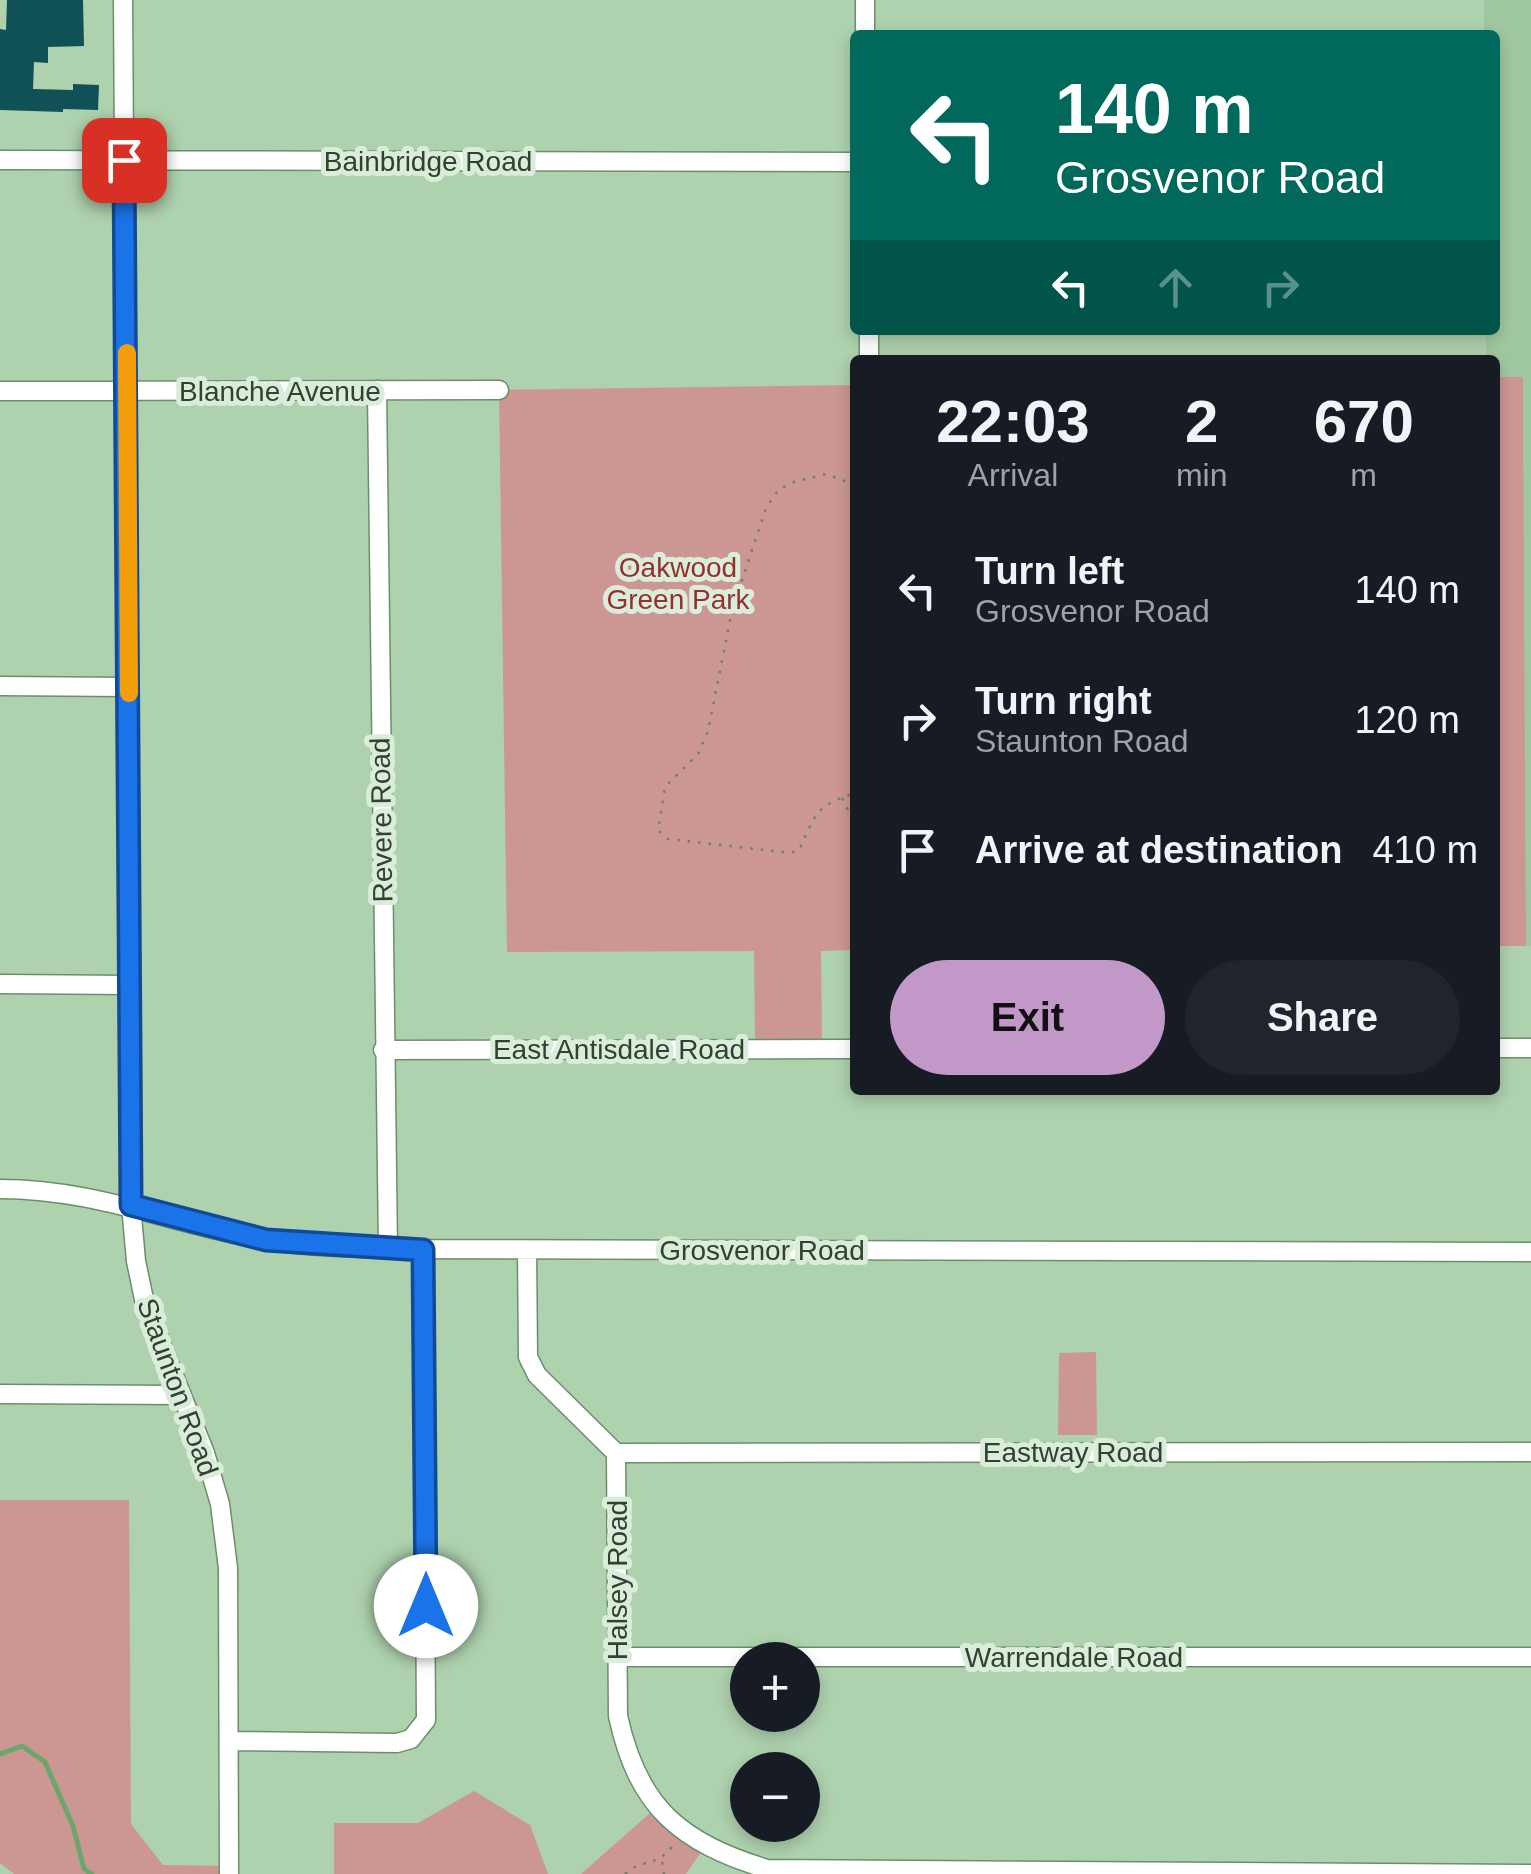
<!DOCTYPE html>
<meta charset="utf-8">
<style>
:root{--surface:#171b24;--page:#20242c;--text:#f1f3f6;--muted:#9ea1a6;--accent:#c298c9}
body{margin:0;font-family:Arial,sans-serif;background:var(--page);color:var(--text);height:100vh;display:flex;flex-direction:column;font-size:38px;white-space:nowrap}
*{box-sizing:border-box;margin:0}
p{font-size:32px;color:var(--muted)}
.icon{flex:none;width:55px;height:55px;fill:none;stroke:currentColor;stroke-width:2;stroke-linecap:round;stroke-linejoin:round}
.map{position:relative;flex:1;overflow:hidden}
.side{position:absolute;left:850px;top:355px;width:650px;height:740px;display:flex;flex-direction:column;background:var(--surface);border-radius:10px;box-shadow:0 5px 15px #0003}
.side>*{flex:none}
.hud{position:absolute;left:850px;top:30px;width:650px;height:305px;border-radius:10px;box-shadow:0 5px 15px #0003;background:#00695c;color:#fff;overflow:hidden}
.tools{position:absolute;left:730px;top:1642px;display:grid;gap:20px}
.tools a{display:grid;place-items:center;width:90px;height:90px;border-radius:50%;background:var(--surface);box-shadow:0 5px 15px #0003;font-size:50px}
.pin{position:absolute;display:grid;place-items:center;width:85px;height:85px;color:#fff;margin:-42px;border-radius:20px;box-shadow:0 5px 15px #0006}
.me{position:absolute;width:110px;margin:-55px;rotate:0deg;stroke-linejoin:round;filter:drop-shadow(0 0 8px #0008)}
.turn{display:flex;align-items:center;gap:35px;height:210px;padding:0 40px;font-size:45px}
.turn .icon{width:130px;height:130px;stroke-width:2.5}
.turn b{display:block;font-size:70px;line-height:85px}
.lanes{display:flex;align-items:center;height:95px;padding:0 40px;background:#0003;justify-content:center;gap:50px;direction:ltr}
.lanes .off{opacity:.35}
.eta{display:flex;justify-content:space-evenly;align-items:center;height:170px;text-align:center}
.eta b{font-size:60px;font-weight:800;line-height:70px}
.cta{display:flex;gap:20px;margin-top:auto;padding:20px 40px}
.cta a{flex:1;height:115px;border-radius:60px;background:var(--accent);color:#111;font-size:40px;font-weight:800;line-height:115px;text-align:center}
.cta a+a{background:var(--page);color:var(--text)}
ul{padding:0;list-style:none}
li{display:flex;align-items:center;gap:30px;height:130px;padding:0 40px}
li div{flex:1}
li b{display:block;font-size:38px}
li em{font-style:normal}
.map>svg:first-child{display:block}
.built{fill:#a0c8a0}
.green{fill:#cc9792}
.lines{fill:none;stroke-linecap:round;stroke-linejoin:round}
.stream{stroke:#6ba76d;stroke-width:5}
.building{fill:#105057}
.minor-casing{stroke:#6d8e6d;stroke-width:21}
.path{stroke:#6a826a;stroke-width:2.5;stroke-dasharray:2.5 8;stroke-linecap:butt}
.minor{stroke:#fff;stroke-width:18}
.route-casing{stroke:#114b97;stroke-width:25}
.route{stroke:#1a73e8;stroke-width:18}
.slow{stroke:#f59e0b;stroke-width:18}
.labels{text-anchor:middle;stroke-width:10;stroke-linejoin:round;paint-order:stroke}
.street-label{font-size:28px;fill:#324132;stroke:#daecda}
.park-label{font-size:28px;fill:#95302f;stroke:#daecda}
</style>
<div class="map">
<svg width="1531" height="1874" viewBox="0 0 1531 1874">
<rect width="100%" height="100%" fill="#aed1ae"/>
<!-- built -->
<path class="built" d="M1484 0H1531V946H1526L1523 377H1495V360H1486V330H1495V35H1484Z"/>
<!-- green -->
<path class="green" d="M1495 377H1523L1526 946H1495Z
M855 385V950L821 951 822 1039H755L754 951 507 952 499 390Z
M1096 1352 1097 1435H1058L1059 1353Z
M0 1500H129L131 1824 163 1865 230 1866 229 1874H14L0 1863Z
M474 1791 530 1825 548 1874H334V1823H418Z
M658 1806 705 1846 686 1874H581Z"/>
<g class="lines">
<!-- stream -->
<path class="stream" d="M0 1754 22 1746 45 1762 73 1826 84 1869 92 1874"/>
</g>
<!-- building -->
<path class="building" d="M7 0H83L84 46 48 47V63L34 62 33 89 73 90V84L99 85 98 110 63 109V112L0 110V29L6 30Z"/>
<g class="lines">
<defs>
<path id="minor" d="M123 0 131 1205 136 1261 145 1304 205 1453 220 1504 228 1568 229 1874
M865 0V35
M0 160 855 162
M869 330V356
M377 390 388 1249
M0 391 499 390
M0 686 129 687
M0 984 131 985
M1495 1048H1531
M383 1050 855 1049
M0 1189C96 1189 172 1224 265 1240 305 1247 347 1247 388 1249L1531 1252
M527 1250 528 1357 537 1375 616 1453 618 1716C638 1808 680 1842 767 1869L1531 1874
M0 1394 182 1395
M616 1453 1531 1452
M617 1657H1531
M230 1741 397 1743 411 1739 426 1720 423 1250"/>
</defs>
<!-- minor casing -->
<use href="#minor" class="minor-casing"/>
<!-- path -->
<path class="path" d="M855 485 826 474 794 482 779 489 766 508 732 610 708 731 698 754 665 787 658 830 668 839 791 853 799 850C817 813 813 807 855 793
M842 798 855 824
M662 1862 664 1874
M625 1874C644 1857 654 1869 672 1847"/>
<!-- minor -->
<use href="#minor" class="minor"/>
</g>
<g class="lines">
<defs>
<path id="route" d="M124 160 131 1205 266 1240 423 1250 426 1606"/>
</defs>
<!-- route casing -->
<use href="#route" class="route-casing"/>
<!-- route -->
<use href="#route" class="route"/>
<!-- slow -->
<path class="slow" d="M127 353 129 693"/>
</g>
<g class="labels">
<!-- street labels -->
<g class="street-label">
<text x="428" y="171">Bainbridge Road</text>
<text x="280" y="401">Blanche Avenue</text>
<text transform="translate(381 820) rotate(-91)" y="10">Revere Road</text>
<text x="619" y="1059">East Antisdale Road</text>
<text x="762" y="1260">Grosvenor Road</text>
<text transform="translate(178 1387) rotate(70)" y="10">Staunton Road</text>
<text x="1073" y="1462">Eastway Road</text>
<text transform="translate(617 1580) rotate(-90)" y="10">Halsey Road</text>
<text x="1074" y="1667">Warrendale Road</text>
</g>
<!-- park labels -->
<g class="park-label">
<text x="678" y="577">Oakwood<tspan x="678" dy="32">Green Park</tspan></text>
</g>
</g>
</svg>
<div class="tools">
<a>+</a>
<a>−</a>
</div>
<div class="pin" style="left:124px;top:160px;background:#d93025"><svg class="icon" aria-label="arrive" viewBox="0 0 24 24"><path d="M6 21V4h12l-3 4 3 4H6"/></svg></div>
<svg class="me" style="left:426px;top:1606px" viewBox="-20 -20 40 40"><circle r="19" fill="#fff"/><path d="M0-13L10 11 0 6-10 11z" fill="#1a73e8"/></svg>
<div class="hud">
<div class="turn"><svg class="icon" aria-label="left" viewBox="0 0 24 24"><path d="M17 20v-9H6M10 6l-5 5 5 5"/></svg><div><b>140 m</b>Grosvenor Road</div></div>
<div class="lanes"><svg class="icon" aria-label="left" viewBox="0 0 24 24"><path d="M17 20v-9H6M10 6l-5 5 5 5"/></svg><svg class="icon off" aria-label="ahead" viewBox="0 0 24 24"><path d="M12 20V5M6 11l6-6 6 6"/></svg><svg class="icon off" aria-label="right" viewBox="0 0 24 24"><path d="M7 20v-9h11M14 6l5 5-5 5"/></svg></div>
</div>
<section class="side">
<div class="eta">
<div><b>22:03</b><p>Arrival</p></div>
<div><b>2</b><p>min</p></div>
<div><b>670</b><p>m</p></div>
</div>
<ul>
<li><svg class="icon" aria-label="left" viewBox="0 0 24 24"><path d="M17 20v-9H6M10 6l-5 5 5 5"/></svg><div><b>Turn left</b><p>Grosvenor Road</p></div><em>140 m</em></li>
<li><svg class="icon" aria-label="right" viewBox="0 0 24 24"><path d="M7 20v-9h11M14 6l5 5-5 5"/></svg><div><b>Turn right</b><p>Staunton Road</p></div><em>120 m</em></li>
<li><svg class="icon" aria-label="arrive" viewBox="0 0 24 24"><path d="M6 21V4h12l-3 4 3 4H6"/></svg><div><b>Arrive at destination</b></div><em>410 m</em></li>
</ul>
<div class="cta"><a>Exit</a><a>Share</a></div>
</section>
</div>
